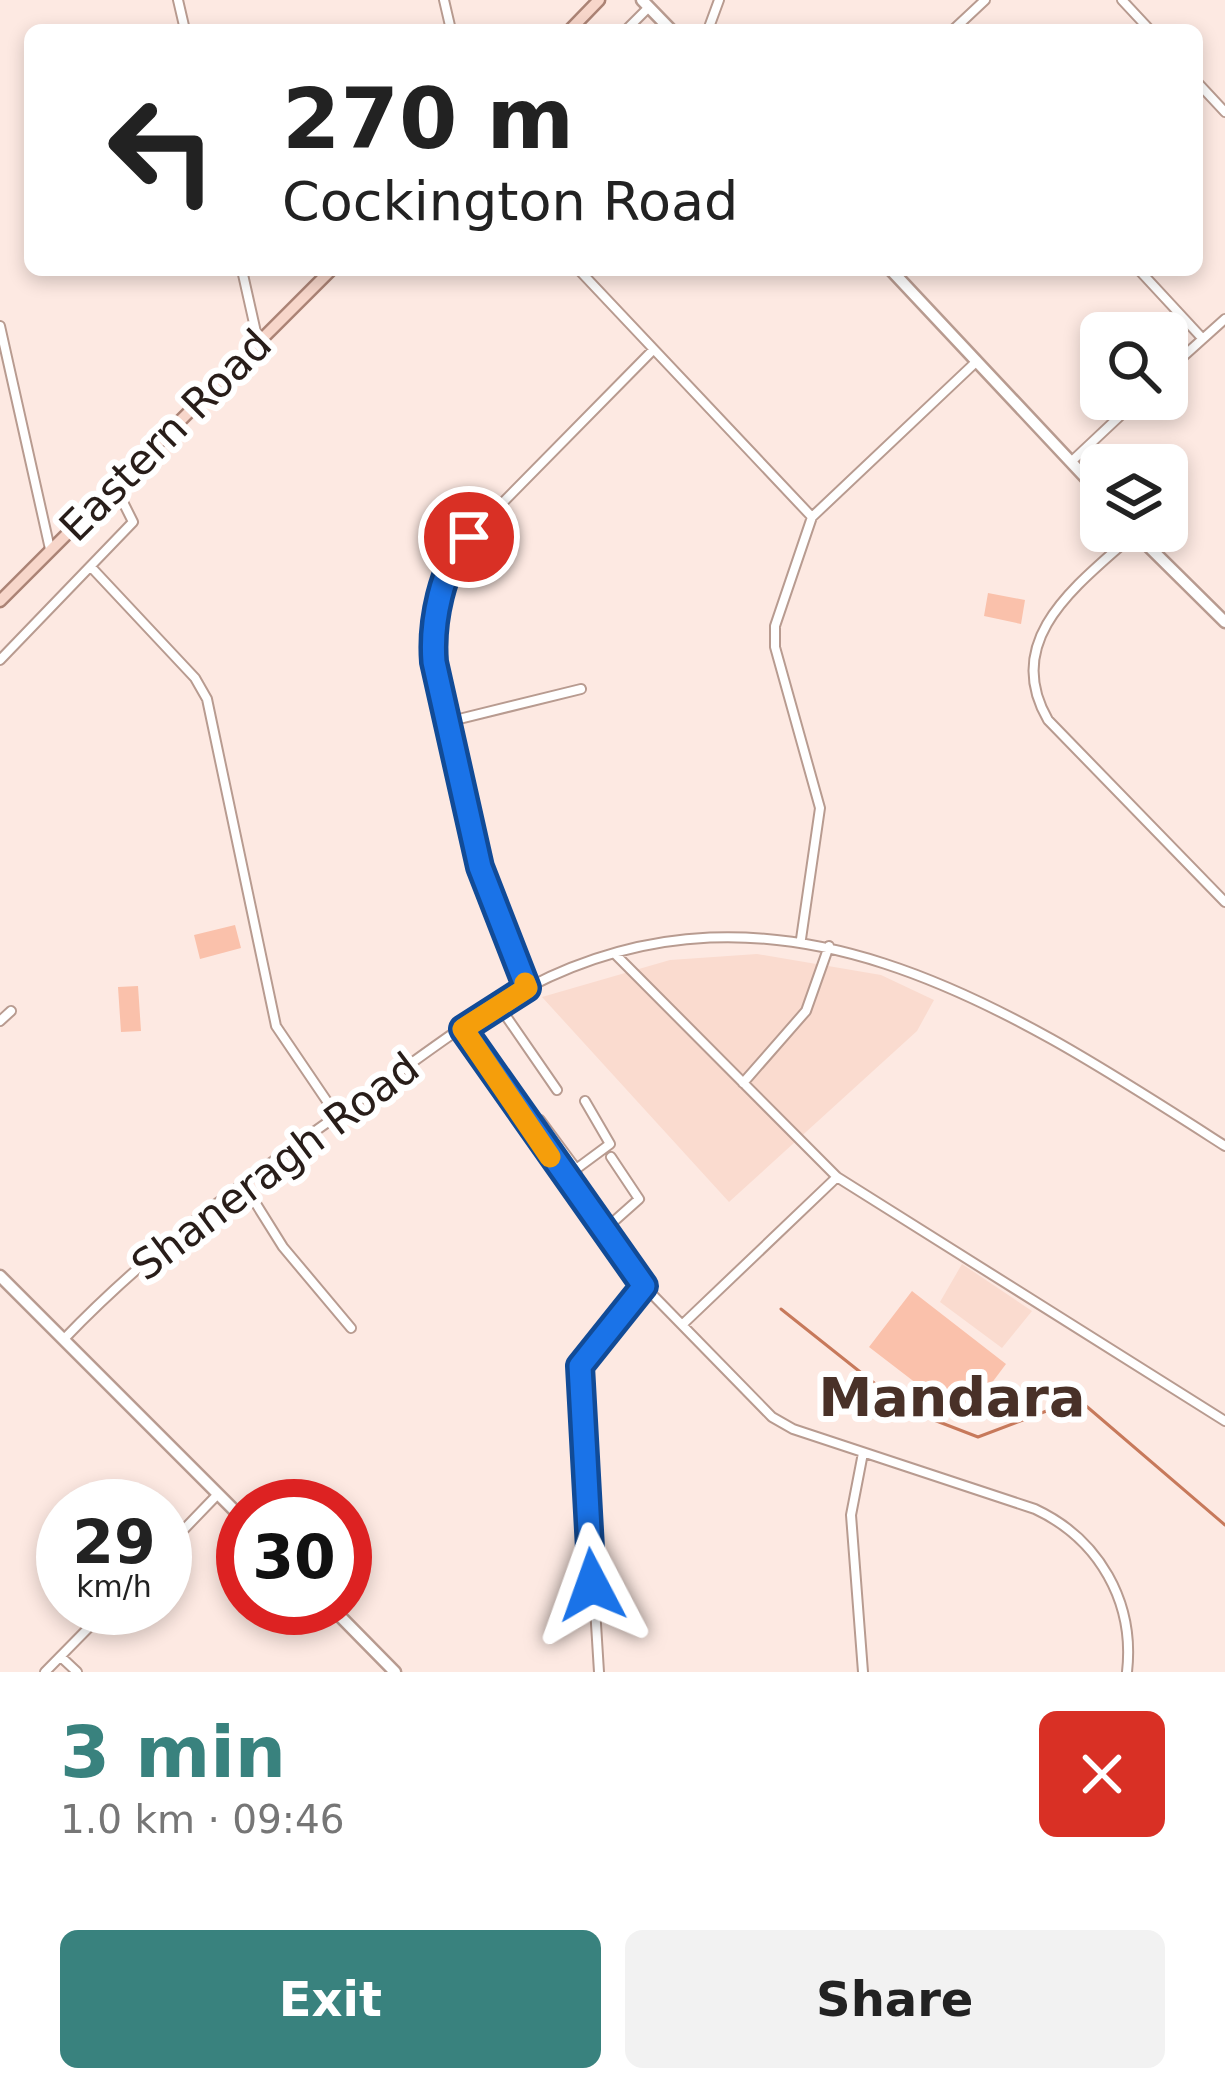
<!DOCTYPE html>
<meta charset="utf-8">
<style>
:root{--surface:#fff;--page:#f2f2f2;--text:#222;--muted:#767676;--accent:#39827e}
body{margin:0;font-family:"DejaVu Sans",sans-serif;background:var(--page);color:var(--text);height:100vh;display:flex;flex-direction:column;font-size:45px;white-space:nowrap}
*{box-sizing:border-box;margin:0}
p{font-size:39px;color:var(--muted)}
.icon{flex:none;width:66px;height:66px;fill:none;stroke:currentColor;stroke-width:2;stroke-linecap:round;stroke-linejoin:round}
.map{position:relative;height:1672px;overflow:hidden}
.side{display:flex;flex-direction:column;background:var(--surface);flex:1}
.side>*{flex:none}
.hud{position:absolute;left:24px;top:24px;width:1179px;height:252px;border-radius:18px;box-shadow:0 6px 18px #0003;background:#fff;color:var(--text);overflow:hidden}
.controls{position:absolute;left:1080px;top:312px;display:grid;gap:24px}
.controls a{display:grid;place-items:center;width:108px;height:108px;border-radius:18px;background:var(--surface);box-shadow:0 6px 18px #0003;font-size:60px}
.speed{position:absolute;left:36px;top:1479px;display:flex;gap:24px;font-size:60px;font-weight:700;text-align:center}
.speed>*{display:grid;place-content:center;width:156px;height:156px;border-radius:50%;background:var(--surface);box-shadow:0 6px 18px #0003;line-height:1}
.speed small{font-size:30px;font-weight:400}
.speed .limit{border:18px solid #d22;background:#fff;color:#111}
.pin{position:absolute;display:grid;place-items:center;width:102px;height:102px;color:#fff;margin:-51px;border:6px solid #fff;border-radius:50%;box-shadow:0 3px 12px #0007}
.me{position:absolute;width:132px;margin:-66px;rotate:356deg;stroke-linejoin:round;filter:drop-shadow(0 0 9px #0008)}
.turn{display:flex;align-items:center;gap:42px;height:252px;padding:0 60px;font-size:54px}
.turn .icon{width:156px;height:156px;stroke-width:2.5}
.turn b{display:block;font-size:84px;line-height:102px}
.round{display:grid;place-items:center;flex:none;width:126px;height:126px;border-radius:18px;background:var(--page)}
.overview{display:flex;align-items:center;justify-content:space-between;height:204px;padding:0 60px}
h1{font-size:72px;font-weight:600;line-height:90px;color:var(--accent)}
.button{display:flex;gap:24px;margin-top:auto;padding:24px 60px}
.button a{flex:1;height:138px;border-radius:18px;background:var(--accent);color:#fff;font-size:48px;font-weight:600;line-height:138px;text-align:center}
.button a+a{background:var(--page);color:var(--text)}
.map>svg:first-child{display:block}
.built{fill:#fadbcf}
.green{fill:#fac1ab}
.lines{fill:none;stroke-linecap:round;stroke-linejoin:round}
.stream{stroke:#c7795b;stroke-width:3}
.street-casing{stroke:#b89b90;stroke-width:12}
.secondary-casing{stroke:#b89b90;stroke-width:15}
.primary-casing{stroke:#ab8375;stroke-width:15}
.street{stroke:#fff;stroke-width:8}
.secondary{stroke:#fff;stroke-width:10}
.primary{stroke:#f7d6ca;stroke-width:10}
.route-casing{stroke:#114b97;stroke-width:30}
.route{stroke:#1a73e8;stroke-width:21}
.slow{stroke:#f59e0b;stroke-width:21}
.labels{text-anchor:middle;stroke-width:12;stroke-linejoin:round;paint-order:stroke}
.street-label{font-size:42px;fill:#281d19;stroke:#fff}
.district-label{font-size:54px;font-weight:bold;fill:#493128;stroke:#fff}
</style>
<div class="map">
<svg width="1225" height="1672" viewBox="0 0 1225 1672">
<rect width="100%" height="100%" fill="#fde9e2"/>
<!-- built -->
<path class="built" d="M757 954 881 975 934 1000 917 1031 729 1202 542 997 670 960Z
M962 1264 1032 1311 1002 1348 940 1302Z"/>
<!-- green -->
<path class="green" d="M988 593 1025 600 1021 624 984 616Z
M235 925 241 948 200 959 194 935Z
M138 986 141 1031 121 1032 118 987Z
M912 1291 1006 1364 964 1420 869 1347Z"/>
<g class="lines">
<!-- stream -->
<path class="stream" d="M781 1309 908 1410 978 1437 1078 1399 1225 1525"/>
<defs>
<path id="street" d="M178 0 185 30
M444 0 451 30
M1122 0 1150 30
M626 30 649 7
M708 30 719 0
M953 30 985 0
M1197 82 1225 112
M242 270 258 341
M579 270 812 517
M1139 270 1202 338
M0 326 50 549
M1167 371 1225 319
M1072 461 1138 399
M1135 533C1081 582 1000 638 1048 720L1225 902
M91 567 195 678 207 699 276 1026 337 1116
M0 660 133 522 115 486
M447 722 581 689
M801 939 820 808 775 647V626L812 517 977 361
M616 955 837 1177 1225 1421
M527 988 480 867 435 662 433 629 461 545 653 350
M499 1006 557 1090
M0 1021 11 1011
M463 1029 644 1286 772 1417 793 1429 1035 1509C1099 1539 1135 1602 1127 1672
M743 1083 806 1011 829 946
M540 1120 577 1170
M564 1178 610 1144 585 1101
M243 1183 283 1247 351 1328
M603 1231 639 1199 611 1157
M683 1324 837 1177
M64 1339C155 1244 260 1169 368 1094 420 1058 471 1017 527 988 782 855 1013 1010 1225 1146
M863 1453 851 1515 863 1672
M165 1549 218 1494
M61 1657 77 1672
M45 1672 108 1608
M599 1672 580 1366 644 1286"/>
<path id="secondary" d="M642 0 671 30
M891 270 1101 494
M1133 531 1225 622
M0 1276 243 1519
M332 1608 395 1672"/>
<path id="primary" d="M570 30 599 0
M0 601 331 270"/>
</defs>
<!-- street casing -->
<use href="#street" class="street-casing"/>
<!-- secondary casing -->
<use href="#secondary" class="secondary-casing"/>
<!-- primary casing -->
<use href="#primary" class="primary-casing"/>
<!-- street -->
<use href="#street" class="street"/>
<!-- secondary -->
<use href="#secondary" class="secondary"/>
<!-- primary -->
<use href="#primary" class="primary"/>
</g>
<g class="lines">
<defs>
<path id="route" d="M469 537C441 567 431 623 434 662L480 867 527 988 463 1029 644 1286 580 1366 592 1585"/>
</defs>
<!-- route casing -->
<use href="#route" class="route-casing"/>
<!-- route -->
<use href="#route" class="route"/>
<!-- slow -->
<path class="slow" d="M525 983 527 988 463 1029 550 1157"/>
</g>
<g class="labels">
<!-- street labels -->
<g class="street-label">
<text transform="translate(165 435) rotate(-45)" y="15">Eastern Road</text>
<text transform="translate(275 1166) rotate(-37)" y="15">Shaneragh Road</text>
</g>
<!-- district labels -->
<g class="district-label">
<text x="952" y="1416">Mandara</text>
</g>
</g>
</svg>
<div class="controls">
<a><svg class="icon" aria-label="search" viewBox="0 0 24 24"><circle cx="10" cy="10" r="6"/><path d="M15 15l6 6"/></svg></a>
<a><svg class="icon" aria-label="layers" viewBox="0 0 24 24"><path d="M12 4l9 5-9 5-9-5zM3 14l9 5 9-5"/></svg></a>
</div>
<div class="speed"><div>29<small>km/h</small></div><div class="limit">30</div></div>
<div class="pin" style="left:469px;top:537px;background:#d93025"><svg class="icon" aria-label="arrive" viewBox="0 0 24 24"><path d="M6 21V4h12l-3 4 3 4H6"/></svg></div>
<svg class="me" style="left:592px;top:1585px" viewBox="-20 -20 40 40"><path d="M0-17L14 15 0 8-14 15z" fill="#1a73e8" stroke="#fff" stroke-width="4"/></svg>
<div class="hud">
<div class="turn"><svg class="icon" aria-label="left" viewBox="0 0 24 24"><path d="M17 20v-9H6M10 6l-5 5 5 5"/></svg><div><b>270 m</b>Cockington Road</div></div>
</div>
</div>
<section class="side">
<div class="overview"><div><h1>3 min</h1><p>1.0 km · 09:46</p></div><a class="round" style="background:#d93025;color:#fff"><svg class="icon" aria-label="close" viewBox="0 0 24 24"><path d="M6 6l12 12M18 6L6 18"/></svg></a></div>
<div class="button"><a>Exit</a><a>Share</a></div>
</section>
